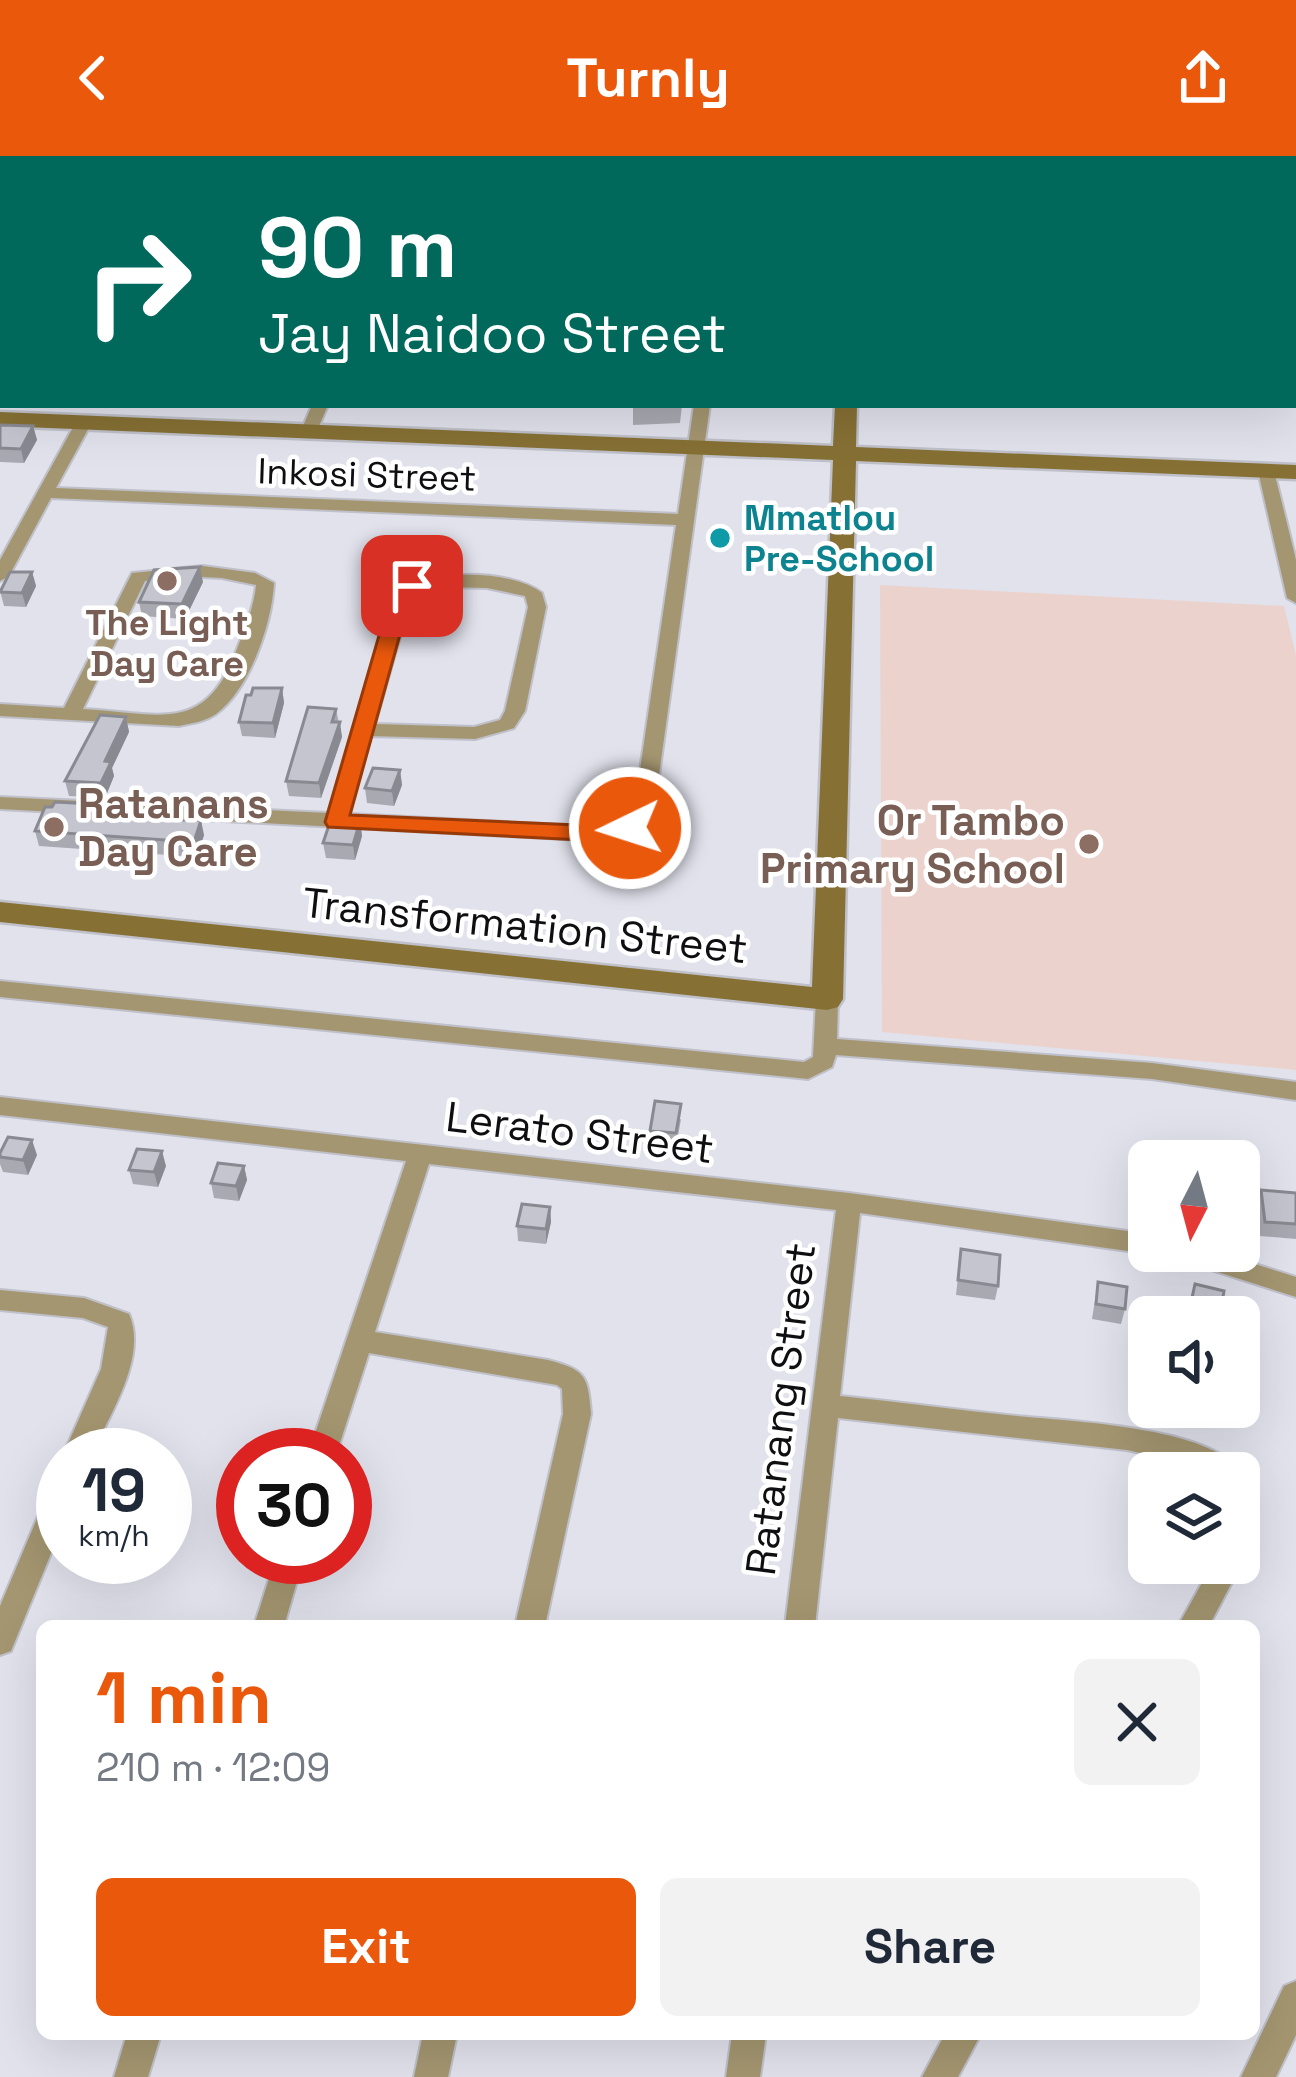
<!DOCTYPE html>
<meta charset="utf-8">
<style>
:root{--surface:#fff;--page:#f2f2f3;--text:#1f2937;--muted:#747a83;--accent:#ea580c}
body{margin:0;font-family:"Space Grotesk",sans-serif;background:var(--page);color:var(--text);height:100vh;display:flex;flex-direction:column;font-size:45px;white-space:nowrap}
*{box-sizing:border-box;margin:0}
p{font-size:39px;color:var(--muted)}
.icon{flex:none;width:66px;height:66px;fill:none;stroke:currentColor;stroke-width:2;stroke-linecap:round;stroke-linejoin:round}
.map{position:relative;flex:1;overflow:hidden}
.panel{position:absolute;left:36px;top:1464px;width:1224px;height:420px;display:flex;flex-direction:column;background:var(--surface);border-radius:18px;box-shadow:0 12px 48px #0002}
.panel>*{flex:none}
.guide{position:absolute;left:0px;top:0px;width:1296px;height:252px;box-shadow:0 12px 48px #0002;background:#00695c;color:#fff;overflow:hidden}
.needle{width:78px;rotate:186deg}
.tools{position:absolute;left:1128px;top:984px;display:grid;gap:24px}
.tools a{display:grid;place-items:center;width:132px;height:132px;border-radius:18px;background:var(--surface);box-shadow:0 12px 48px #0002;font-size:60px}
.speed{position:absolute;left:36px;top:1272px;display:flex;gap:24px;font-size:60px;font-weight:700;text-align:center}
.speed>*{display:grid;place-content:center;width:156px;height:156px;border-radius:50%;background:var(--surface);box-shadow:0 12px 48px #0002;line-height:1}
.speed small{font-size:30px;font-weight:400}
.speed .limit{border:18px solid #d22;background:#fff;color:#111}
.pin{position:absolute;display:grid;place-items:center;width:102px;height:102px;color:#fff;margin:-51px;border-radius:24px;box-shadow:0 6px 18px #0006}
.me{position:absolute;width:132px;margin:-66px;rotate:266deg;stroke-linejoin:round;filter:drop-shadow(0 0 9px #0008)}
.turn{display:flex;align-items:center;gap:42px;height:252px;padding:0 60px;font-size:54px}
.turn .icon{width:156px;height:156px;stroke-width:2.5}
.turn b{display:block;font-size:84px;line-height:102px}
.round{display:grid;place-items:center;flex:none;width:126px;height:126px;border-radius:18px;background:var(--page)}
.headline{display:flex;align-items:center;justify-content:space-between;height:204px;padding:0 60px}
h1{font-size:72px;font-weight:600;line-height:90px;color:var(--accent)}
.action{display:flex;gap:24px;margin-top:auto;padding:24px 60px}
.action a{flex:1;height:138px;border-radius:18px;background:var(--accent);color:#fff;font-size:48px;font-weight:600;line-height:138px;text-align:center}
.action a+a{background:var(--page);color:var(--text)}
header{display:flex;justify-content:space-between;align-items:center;height:156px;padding:0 60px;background:var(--accent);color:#fff;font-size:54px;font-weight:600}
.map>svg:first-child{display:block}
.education{fill:#ecd2cd}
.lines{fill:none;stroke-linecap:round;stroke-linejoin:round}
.street-casing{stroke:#bfc0c9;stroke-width:4}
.secondary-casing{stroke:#bfc0c9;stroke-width:5}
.street{fill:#a49670;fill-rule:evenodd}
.secondary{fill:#867034;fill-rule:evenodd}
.wall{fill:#a9a9b2}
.shaded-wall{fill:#898a91}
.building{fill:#c4c5cf;stroke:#898a91;stroke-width:3}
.route{fill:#ea580c;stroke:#983908;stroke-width:3}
.culture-dot{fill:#0f9aa8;stroke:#fff;stroke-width:4.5}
.education-dot{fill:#8d6e63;stroke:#fff;stroke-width:4.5}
.labels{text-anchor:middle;stroke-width:9;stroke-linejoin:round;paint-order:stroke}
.far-street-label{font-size:36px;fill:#0f0f12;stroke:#fff}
.far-culture-label{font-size:36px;font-weight:bold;fill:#0d838f;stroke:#fff;text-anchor:start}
.far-education-label{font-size:36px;font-weight:bold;fill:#785e54;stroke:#fff}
.education-label{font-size:42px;font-weight:bold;fill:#785e54;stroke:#fff;text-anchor:start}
.street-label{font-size:42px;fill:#0f0f12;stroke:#fff}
</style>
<header><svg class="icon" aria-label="back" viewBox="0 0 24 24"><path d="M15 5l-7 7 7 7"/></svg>Turnly<svg class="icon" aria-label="share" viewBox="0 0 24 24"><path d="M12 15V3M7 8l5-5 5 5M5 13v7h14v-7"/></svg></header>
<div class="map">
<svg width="1296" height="1921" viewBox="0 0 1296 1921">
<rect width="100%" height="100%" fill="#e1e2ec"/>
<!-- education -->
<path class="education" d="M880 429 1284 450 1296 499V914L882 876Z"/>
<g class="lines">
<defs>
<path id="street" d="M111 0H125L109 3Z
M297 0H311L296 3Z
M408 0H422L407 3Z
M964 0H978V3H964Z
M1190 0H1292L1295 3H1193Z
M3 10V21L0 22V11Z
M1293 41H1296V49H1293Z
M0 90H3V98H0Z
M3 178V197L0 196Z
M312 249H328L317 275 309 280 301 275Z
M694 249H710L655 648C645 675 628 681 601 685L0 653V641L328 657 394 439C423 412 512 413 542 437L546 451 525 555 514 572 475 583 371 580 349 658 601 671 622 667 635 648 676 369 51 342 9 420 0 425V404L76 266 84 261 92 266 56 332 678 358ZM447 431 487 432 525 440 528 451 505 555 500 564 474 571 375 568 411 442Z
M1266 310 1274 315 1296 404V447L1287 442 1258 315Z
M203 410 255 417 274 427C272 467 250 533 216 558 204 566 192 567 179 570L0 560V548L64 552 132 417ZM184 420 222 422 256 429C254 451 245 472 237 493 205 580 160 557 83 553L145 425Z
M0 825 804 906 813 901 816 843 827 835 838 843 837 883 1152 907 1296 926V944L1152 923 836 899 832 911 808 923 0 841Z
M0 941 849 1037 1149 1078V1095H1158L1149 1098 860 1057 840 1240C899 1246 958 1254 1017 1260 1065 1265 1217 1271 1239 1317H1201L1175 1305 1127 1294 838 1262 815 1470H785L836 1054 429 1008 375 1176 548 1204C586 1214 588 1220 591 1258L545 1470H515L563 1258 562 1233 557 1229 369 1197 336 1299H308L406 1005 0 959Z
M1170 1095H1214L1296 1121V1141L1174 1102Z
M0 1134 84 1142 129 1158C148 1201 109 1260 91 1299H63L101 1213 108 1171 83 1162 0 1154Z
M63 1322V1368L11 1495 0 1499V1450L53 1325Z
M1239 1329 1249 1332C1256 1347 1256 1374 1249 1389L1239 1393Z
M1239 1400 1242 1407 1209 1470H1178L1213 1407H1239Z
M276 1401H304L284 1470H254Z
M1296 1825V1879L1276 1921H1241L1284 1830Z
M127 1878H161L148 1921H114Z
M423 1878H457L448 1921H414Z
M732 1878H766L760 1921H726Z
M945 1878H981L958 1921H922Z"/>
<path id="secondary" d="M842 0H860V3H842Z
M835 249H857L856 291 1296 309V323L856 305 843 843 838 851 827 854 0 766V746L812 831 833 304 0 270V256L833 290Z"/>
</defs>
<!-- street casing -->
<use href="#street" class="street-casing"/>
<!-- secondary casing -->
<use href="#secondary" class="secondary-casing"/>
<!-- street -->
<use href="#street" class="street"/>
<!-- secondary -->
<use href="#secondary" class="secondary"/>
</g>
<!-- wall -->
<path class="wall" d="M633 249H682L680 267 633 269Z
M0 269 33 270 37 284 24 307 0 306Z
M32 416 36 430 26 451 4 450 0 435Z
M203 426 185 463 142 460 139 446Z
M282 532 284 547 275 582 242 580 239 566 251 539Z
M336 553 342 581 321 642 289 640 286 625Z
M126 561 129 576 112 612 114 620 105 642 69 640 65 625Z
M400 614 402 629 394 650 367 647 365 632Z
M92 648 94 653 179 658 180 664 204 679 197 701 39 690 35 675Z
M360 665 362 680 355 704 326 702 323 687Z
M681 963 676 992 650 990V975Z
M0 997 37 999 28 1019 3 1016 0 1008Z
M166 1010 158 1031 133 1028 129 1014Z
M244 1010 247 1024 239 1045 214 1042 211 1027Z
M1261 1034 1296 1037V1083L1260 1080 1256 1049Z
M550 1051 551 1066 546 1088 518 1085 517 1070Z
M961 1093 998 1130 995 1144 956 1139Z
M1098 1126 1125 1153 1121 1168 1092 1163Z
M1195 1128 1224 1135 1220 1161H1186Z"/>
<!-- shaded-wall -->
<path class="shaded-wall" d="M33 270 37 284 24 307 21 293Z
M200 411 203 426 185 463 182 448Z
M32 416 36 430 26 451 22 437Z
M282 532 284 547 275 582 273 567Z
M126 561 129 576 112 612 114 620 105 642 101 627 105 605Z
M340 566 342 581 321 642 319 627Z
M400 614 402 629 394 650 392 635Z
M201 664 204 679 197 701 194 686Z
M360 665 362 680 355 704 353 689Z
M32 984 37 999 28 1019 23 1004Z
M162 995 166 1010 158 1031 154 1016Z
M244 1010 247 1024 239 1045 236 1030Z
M550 1051 551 1066 546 1088V1073Z"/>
<!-- building -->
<path class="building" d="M0 269 33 270 21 293 0 292Z
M200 411 182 448 139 446 154 414Z
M10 416H32L22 437 0 436Z
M253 532H282L273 567 239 566 246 539H251Z
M308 551 336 553 332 566H340L319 627 286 625Z
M100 559 126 561 105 605 111 606 101 627 65 625Z
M373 612 400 614 392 635 365 632Z
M55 646 92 648 90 653 179 658 177 664H201L194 686 35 675 45 651H52Z
M331 663 360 665 353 689 323 687Z
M655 945 681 948 676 977 650 975Z
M8 981 32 984 23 1004 0 1001V997Z
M137 993 162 995 154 1016 129 1014Z
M1154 1001 1186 1005H1154Z
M218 1007 244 1010 236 1030 211 1027Z
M1261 1034 1296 1037V1068L1265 1066Z
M522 1048 550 1051 546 1073 517 1070Z
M961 1093 1000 1099 998 1130 958 1124Z
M1098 1126 1127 1131 1125 1153 1096 1148Z
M1195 1128 1224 1135 1220 1159 1190 1151Z"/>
<!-- route -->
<path class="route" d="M412 424 423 430 409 446 350 659 601 670 639 667V677L601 685 328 671 325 666 389 445Z"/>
<!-- markers -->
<circle class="culture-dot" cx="720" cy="382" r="12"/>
<g class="education-dot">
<circle cx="167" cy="425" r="12"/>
<circle cx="54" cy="671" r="12"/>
<circle cx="1089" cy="688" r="12"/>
</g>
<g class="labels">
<!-- far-street labels -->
<g class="far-street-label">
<text transform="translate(367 318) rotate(2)" y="13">Inkosi Street</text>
</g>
<!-- far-culture labels -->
<g class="far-culture-label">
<text x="744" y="374">Mmatlou<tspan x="744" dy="41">Pre-School</tspan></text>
</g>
<!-- far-education labels -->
<g class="far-education-label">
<text x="167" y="479">The Light<tspan x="167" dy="41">Day Care</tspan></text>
</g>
<!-- education labels -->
<g class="education-label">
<text x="78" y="662">Ratanans<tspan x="78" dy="48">Day Care</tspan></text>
<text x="1065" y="679" text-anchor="end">Or Tambo<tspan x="1065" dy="48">Primary School</tspan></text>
</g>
<!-- street labels -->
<g class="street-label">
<text transform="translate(525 769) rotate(6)" y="15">Transformation Street</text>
<text transform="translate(580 976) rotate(7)" y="15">Lerato Street</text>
<text transform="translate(780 1253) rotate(-83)" y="15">Ratanang Street</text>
</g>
</g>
</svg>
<div class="tools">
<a><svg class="needle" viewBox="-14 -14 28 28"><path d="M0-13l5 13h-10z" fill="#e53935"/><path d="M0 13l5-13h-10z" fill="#747a83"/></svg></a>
<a><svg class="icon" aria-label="sound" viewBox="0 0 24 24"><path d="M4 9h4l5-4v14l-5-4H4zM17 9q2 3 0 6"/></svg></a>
<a><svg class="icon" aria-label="layers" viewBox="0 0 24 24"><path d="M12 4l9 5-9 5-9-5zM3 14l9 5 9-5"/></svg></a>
</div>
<div class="speed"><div>19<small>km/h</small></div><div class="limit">30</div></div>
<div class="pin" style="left:412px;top:430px;background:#d93025"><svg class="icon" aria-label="arrive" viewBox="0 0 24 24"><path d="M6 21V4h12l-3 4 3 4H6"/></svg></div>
<svg class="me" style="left:630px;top:672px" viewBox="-20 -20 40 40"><circle r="17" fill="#ea580c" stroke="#fff" stroke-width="3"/><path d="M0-11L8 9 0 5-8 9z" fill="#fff"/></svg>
<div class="guide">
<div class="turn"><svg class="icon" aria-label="right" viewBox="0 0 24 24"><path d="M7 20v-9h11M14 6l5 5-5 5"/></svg><div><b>90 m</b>Jay Naidoo Street</div></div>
</div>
<section class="panel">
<div class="headline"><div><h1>1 min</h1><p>210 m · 12:09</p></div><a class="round"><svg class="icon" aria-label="close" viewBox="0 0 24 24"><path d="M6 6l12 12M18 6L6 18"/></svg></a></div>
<div class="action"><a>Exit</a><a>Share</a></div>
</section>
</div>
